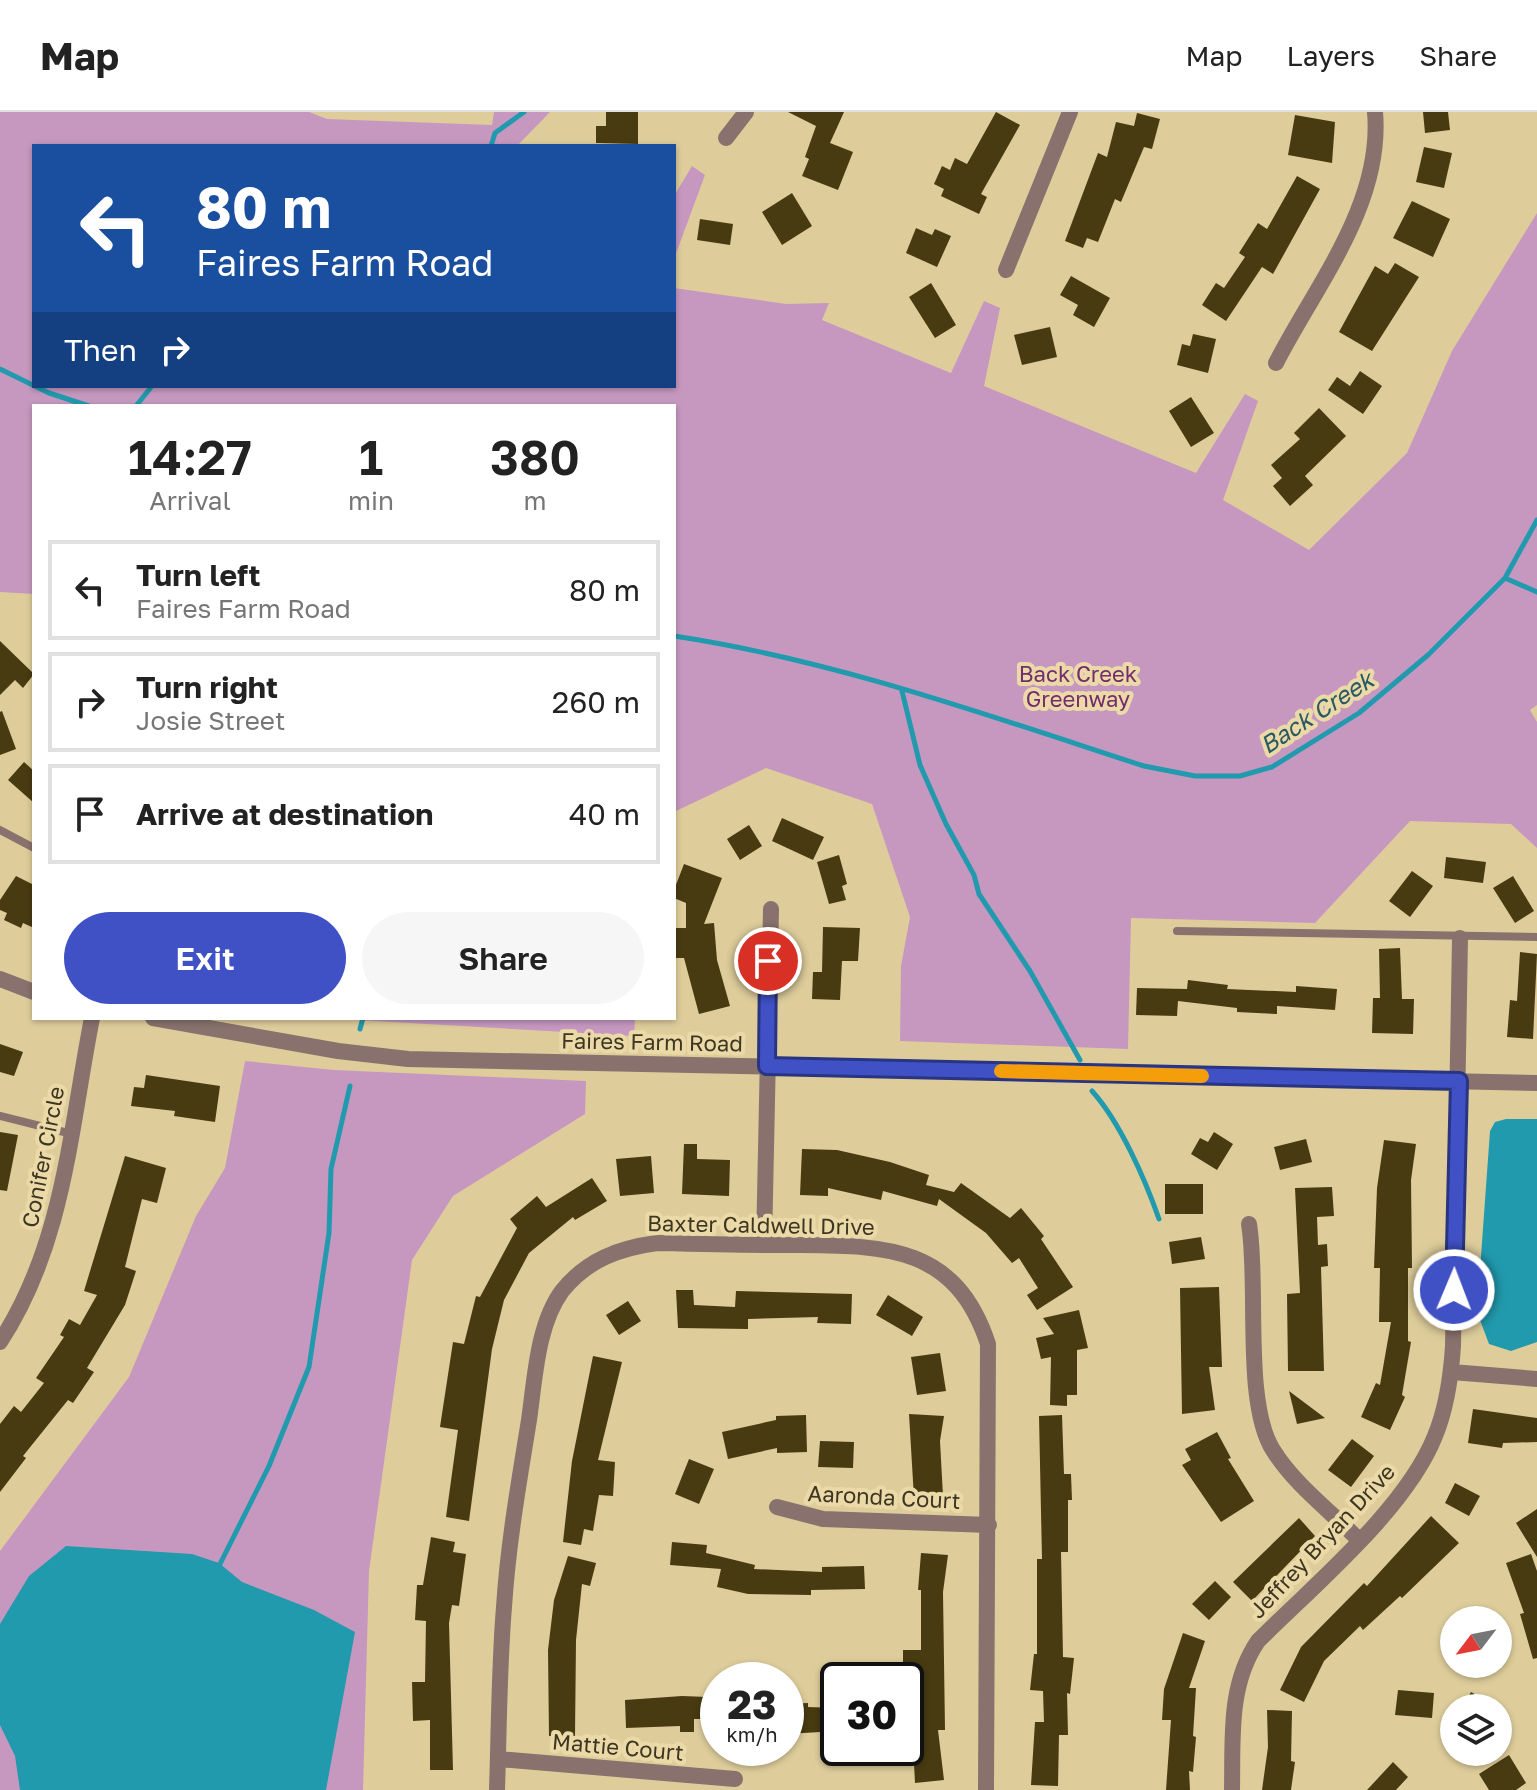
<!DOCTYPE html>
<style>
:root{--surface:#fff;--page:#f6f6f6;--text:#222;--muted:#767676;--line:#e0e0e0;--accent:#3f51c5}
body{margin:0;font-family:"Golos Text",sans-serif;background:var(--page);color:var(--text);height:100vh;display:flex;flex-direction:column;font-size:30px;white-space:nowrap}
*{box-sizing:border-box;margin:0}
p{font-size:26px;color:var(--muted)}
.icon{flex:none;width:44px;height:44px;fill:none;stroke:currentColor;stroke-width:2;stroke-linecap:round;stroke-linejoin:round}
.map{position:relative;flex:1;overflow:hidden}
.panel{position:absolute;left:32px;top:292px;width:644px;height:616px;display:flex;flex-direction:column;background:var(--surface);border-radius:0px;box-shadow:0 2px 6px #0004}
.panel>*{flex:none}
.top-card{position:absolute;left:32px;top:32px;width:644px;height:244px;border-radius:0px;box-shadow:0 2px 6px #0004;background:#1a4fa0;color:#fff;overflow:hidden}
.needle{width:52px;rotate:238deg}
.controls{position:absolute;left:1440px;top:1494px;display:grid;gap:16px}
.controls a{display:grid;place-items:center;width:72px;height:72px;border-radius:50%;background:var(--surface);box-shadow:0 2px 6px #0004;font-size:40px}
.speed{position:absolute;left:700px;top:1550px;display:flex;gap:16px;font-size:40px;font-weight:700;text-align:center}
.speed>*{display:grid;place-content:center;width:104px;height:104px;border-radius:50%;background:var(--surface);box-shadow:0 2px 6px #0004;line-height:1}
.speed small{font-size:20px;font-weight:400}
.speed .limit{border:4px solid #111;border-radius:12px;background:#fff;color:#111}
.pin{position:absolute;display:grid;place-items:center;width:68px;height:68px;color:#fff;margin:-34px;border:4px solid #fff;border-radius:50%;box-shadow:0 2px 8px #0007}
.me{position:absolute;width:88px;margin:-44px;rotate:1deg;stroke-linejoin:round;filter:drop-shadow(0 0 6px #0008)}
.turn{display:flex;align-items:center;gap:28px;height:168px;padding:0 32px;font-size:36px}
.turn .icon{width:104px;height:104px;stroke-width:2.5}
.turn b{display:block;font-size:56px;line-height:68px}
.then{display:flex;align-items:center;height:76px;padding:0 32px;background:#0003;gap:16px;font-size:30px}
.eta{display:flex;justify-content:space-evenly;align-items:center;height:136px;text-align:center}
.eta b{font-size:48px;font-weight:600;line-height:56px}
.button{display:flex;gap:16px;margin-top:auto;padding:16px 32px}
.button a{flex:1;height:92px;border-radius:48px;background:var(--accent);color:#fff;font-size:32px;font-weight:600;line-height:92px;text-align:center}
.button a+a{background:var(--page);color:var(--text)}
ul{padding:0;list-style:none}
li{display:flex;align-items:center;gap:24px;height:100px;margin:0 16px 12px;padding:0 16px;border:4px solid var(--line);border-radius:0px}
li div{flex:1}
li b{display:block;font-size:30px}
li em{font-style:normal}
header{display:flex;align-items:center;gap:48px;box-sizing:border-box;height:112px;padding:0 40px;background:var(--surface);border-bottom:2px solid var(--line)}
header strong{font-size:38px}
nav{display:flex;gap:44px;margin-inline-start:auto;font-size:28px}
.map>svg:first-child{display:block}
.green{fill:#c698c0}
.water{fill:#219aad}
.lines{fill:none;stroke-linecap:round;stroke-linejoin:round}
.stream{stroke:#219aad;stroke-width:5}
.building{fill:#483b11}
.lane{stroke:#89726d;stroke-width:8}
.street{stroke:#89726d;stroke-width:16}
.route-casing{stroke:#293580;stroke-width:20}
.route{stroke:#3f51c5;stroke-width:14}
.slow{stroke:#f59e0b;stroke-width:14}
.labels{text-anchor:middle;stroke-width:8;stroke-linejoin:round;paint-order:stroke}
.park-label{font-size:22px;fill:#742c6e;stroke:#ebdaa8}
.street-label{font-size:22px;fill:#3d3622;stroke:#ebdaa8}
.water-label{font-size:24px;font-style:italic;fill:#2a5961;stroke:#ebdaa8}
</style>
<header>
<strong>Map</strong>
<nav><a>Map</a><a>Layers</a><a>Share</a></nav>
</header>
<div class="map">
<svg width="1537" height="1678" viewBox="0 0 1537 1678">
<rect width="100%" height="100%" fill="#decd9b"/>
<!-- green -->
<path class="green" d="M0 0H309L327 7 492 13 494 0H550L517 34H34V274H674V176L786 192 829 191 822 208 951 261 984 189 1000 196 984 274 1196 361 1245 282 1258 289 1223 388 1309 438 1407 341 1452 239 1537 101V593L1530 598 1537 610V736L1511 712 1410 709 1315 811 1131 806 1128 937 900 929 901 854 910 805 872 692 766 656 674 700V294H34V482L0 480Z
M692 54 705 63 674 147V84Z
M321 906H635L634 924Z
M245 949 334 958 586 969 585 1002 453 1084 412 1148 369 1459 363 1678H0V1439L129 1265 196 1104 225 1056Z"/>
<!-- water -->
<path class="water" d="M1506 1007H1537V1230L1511 1239 1489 1232 1477 1200 1490 1019 1495 1010Z
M66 1434 192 1442 219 1451 242 1470 314 1498 355 1520 326 1678H20L15 1644 0 1613V1512L29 1464Z"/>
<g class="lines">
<!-- stream -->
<path class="stream" d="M491 34 495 21 524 0
M0 257 49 281 89 294
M136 294 152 274
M1505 466 1537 480
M674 524C834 548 990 604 1144 654L1195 664H1240L1272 655 1359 601 1428 543 1505 466 1537 408
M902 579 920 653 946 712 974 763 979 782 1030 859 1080 948
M360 917 363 906
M1092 979C1120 1010 1145 1067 1159 1107
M218 1456 269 1354 309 1255 329 1121 331 1057 350 974"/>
</g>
<!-- building -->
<path class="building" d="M606 0H638V32L596 31V14H606Z
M788 0H844L830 31 853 40 838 78 802 64 809 47 805 45 816 14Z
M996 0 1020 13 981 82 987 85 979 102 941 84 944 77 934 72 942 54 950 58 955 46 967 52Z
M1423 0H1448L1450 18 1425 21Z
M1137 1 1160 7 1152 37 1144 35 1121 90 1115 87 1098 130 1087 126 1083 136 1065 129 1098 41 1107 45 1116 10 1134 14Z
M1295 3 1335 10 1332 51 1288 43Z
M1424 35 1452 41 1444 76 1416 70Z
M1297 64 1320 77 1273 162 1262 155 1226 209 1202 193 1216 171 1224 176 1245 145 1239 141 1258 111 1267 117Z
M792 81 812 114 782 133 762 100Z
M1412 89 1450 107 1433 145 1393 126Z
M700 107 733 112 730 133 697 128Z
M916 116 932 123 935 117 951 124 937 155 906 141Z
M1395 151 1419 165 1372 239 1339 220 1375 154 1388 162Z
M1071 164 1110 186 1094 215 1073 203 1078 193 1060 183Z
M931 171 956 213 935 226 909 185Z
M1050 215 1057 245 1022 253 1014 223Z
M1193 222 1216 227 1208 261 1177 253 1182 232 1190 234Z
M1360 259 1382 274 1363 302 1328 278 1337 265 1350 274Z
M1191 285 1214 321 1191 335 1169 299Z
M1319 296 1346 324 1305 364 1313 373 1290 394 1273 374 1282 366 1271 353 1300 327 1294 321Z
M0 529 34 562 23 576 15 568 0 583Z
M2 599 16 637 0 643V600Z
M24 650 34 659V691L8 668Z
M782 706 824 725 813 748 772 729Z
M749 713 762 734 740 748 727 727Z
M839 743 847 772 842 774 846 788 829 792 817 750Z
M1446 745 1486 750 1483 771 1444 766Z
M684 752 722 766 704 812 714 811 717 848 730 894 699 902 684 846H676L675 816H686V791L674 786V778Z
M1412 759 1433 774 1410 805 1389 789Z
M16 764 34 773V816L23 811 21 816 4 808 7 801 0 798V788Z
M1513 764 1534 799 1515 811 1493 776Z
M823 815 860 816 858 849H842L840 888 812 887 813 860H822Z
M1400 836 1402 887H1414L1413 922 1372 921 1373 886H1380L1379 837Z
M1520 840 1537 842 1533 927 1507 925 1510 888 1517 889Z
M1188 868 1228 873 1227 877 1296 880V874L1337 877 1335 898 1277 894V902L1237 900V896L1178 889 1177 904 1136 903 1137 876 1187 877Z
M0 932 23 940 14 964 0 960Z
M146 963 220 974 215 1010 174 1004 175 999 131 994 134 975 144 976Z
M0 1020 18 1023 7 1079 0 1078Z
M1214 1020 1233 1032 1217 1058 1191 1042 1200 1026 1208 1030Z
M1306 1027 1312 1050 1280 1058 1274 1035Z
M1384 1028 1416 1032 1411 1068 1412 1156H1408V1229L1411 1230 1402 1283 1405 1285 1390 1318 1361 1305 1376 1271 1380 1273 1391 1210H1379L1380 1156H1374L1377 1076Z
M684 1032H697V1047L730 1048 729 1084 682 1082Z
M802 1037 837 1038 890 1050 929 1063 926 1073 954 1080 961 1071 1010 1106 1021 1096 1044 1124 1041 1127 1073 1175 1037 1198 1027 1183 1038 1176 1019 1146 1012 1151 986 1121 939 1087 937 1094 883 1079 881 1088 828 1076V1084L800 1083Z
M125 1044 166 1056 157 1091 142 1087 125 1155 136 1159 125 1193 87 1256 94 1260 73 1291 68 1288 23 1344 26 1346 0 1380V1312L14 1294 21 1300 44 1271 36 1266 64 1225 60 1223 69 1207 80 1213 97 1183 84 1179Z
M651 1044 654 1081 620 1084 616 1047Z
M592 1066 607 1089 575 1108 573 1105 529 1141 504 1188 492 1237 469 1409 446 1405 458 1318 440 1315 453 1230 464 1232 476 1184 480 1185 517 1116 510 1107 537 1084 546 1095Z
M1165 1072H1203V1102H1165Z
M1332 1075 1334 1104 1317 1105 1318 1133 1327 1132 1328 1154 1321 1155 1324 1259H1288L1287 1182 1300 1181 1295 1076Z
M1201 1125 1205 1147 1172 1152 1169 1130Z
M1219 1175 1222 1255H1209L1215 1298 1182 1302 1180 1176Z
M676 1178H693L694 1193 735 1195 736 1179 852 1182 851 1212 817 1211 818 1205 748 1207V1217L678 1216Z
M888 1183 923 1205 912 1224 876 1203Z
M628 1189 641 1209 619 1223 606 1203Z
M1079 1198 1088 1236 1077 1238V1283H1067V1294L1050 1293 1051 1245 1041 1247 1036 1226 1054 1222 1043 1206Z
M940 1241 946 1279 917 1283 911 1245Z
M593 1244 622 1250 598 1348 615 1350 613 1384 599 1383 593 1419 584 1417 581 1433 563 1430 572 1349Z
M1289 1279 1325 1306 1297 1312Z
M1473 1297 1537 1306V1330L1503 1331 1502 1336 1468 1331Z
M909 1302 944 1304 940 1329 943 1384 914 1386Z
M806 1303 807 1340 777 1341V1336L728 1347 722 1320 776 1308V1304Z
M1062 1303 1064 1362H1071L1072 1388H1068V1440H1061L1063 1545 1074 1546 1070 1582 1067 1581 1068 1623H1059L1058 1674 1031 1673 1035 1610H1044L1043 1579 1030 1578 1034 1542H1037V1447H1042L1039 1304Z
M1217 1320 1231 1346 1228 1347 1254 1389 1221 1410 1182 1353 1191 1348 1185 1337Z
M1352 1327 1374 1344 1351 1375 1328 1358Z
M820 1329 854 1330 853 1356 818 1355Z
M689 1347 714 1357 699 1392 675 1382Z
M1455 1371 1480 1384 1469 1404 1445 1391Z
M1537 1397V1445L1516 1411Z
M1431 1404 1459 1431 1402 1486 1400 1484 1363 1518 1360 1514 1324 1549 1304 1590 1280 1578 1301 1535 1364 1471 1367 1474Z
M1299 1406 1315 1424 1252 1489 1233 1470Z
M431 1425 455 1430 453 1440 466 1442 459 1494 452 1493 449 1511 453 1658H430V1608L413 1609 412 1570H425L426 1509 415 1508 417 1473H423Z
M672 1430 707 1433 706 1441 755 1453 754 1457 822 1460V1455L864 1454 865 1477 811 1478V1483L748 1482 717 1475 721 1457 670 1453Z
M921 1441 948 1443 943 1480 945 1618H938L944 1668 915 1671 910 1573 903 1568V1538H921V1478H918Z
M1531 1442 1537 1459V1546L1533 1547 1520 1502 1524 1501 1506 1451Z
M568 1444 596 1451 590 1474 582 1472 576 1528 575 1624H549L548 1538 554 1488Z
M1215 1469 1231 1485 1209 1508 1192 1492Z
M1183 1521 1205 1529 1189 1576H1196L1193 1624 1196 1625 1193 1660 1189 1659 1190 1678H1166L1171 1608H1162L1164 1577Z
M1398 1578 1434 1581 1432 1606 1395 1603Z
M1471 1580 1499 1596H1462Z
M682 1584 708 1585 707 1607H694V1620H680V1614L626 1616 625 1588Z
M808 1591V1595L838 1596V1619L786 1622V1592Z
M1267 1598 1292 1599 1291 1649 1295 1650 1291 1678H1262L1268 1635Z
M1509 1643 1526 1671 1516 1678H1489L1479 1662Z
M1393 1650 1408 1665 1396 1678H1367Z"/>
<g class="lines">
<!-- lane -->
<path class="lane" d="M0 718 34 736
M1177 819 1537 825
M0 1004 72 1022"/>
<!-- street -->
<path class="street" d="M726 26 746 0
M1006 158 1070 0
M1276 251C1316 173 1383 92 1375 0
M0 867 34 880
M153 906 338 939 408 947 1537 971
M1249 1112C1259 1173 1243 1290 1273 1338 1294 1372 1330 1399 1358 1427
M764 1133 771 797
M0 1230C64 1132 70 1018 92 906
M1452 1260 1537 1267
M777 1395 823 1407 989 1413
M498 1647 735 1667
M497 1678C499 1617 499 1556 504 1495 508 1432 519 1370 529 1308 535 1267 537 1213 562 1179 587 1148 619 1136 657 1131 700 1132 744 1133 787 1133 879 1134 954 1129 988 1232L986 1678
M1232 1678C1233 1626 1228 1573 1258 1529 1314 1473 1406 1397 1435 1324 1447 1295 1451 1265 1453 1234L1460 826"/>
</g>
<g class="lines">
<defs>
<path id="route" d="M768 849 767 954 1459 969 1454 1178"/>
</defs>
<!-- route casing -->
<use href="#route" class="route-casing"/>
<!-- route -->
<use href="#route" class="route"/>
<!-- slow -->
<path class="slow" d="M1001 959 1202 964"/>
</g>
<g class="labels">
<!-- park labels -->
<g class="park-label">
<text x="1078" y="570">Back Creek<tspan x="1078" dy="25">Greenway</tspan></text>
</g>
<!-- street labels -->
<g class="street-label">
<text transform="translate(652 930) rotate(1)" y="8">Faires Farm Road</text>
<text transform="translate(43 1045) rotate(-79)" y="8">Conifer Circle</text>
<text transform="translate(761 1113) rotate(1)" y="8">Baxter Caldwell Drive</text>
<text transform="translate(884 1385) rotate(3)" y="8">Aaronda Court</text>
<text transform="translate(1322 1429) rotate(-47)" y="8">Jeffrey Bryan Drive</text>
<text transform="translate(618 1635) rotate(5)" y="8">Mattie Court</text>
</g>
<!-- water labels -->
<g class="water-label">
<text transform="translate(1317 601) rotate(-33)" y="8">Back Creek</text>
</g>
</g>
</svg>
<div class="controls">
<a><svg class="needle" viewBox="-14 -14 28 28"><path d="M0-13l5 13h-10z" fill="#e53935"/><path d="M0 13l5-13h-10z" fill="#767676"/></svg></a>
<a><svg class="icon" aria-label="layers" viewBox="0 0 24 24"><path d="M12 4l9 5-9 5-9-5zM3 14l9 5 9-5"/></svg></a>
</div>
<div class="speed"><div>23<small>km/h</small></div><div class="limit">30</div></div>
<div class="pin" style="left:768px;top:849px;background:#d93025"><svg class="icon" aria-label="arrive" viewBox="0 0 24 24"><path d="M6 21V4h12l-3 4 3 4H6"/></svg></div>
<svg class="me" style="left:1454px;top:1178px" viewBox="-20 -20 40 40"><circle r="17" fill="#3f51c5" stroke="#fff" stroke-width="3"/><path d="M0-11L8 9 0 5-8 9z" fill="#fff"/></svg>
<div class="top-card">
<div class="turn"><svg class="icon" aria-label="left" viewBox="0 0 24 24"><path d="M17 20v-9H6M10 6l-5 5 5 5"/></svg><div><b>80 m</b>Faires Farm Road</div></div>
<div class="then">Then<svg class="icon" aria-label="right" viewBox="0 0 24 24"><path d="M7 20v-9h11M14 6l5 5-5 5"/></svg></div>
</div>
<section class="panel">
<div class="eta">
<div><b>14:27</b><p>Arrival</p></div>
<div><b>1</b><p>min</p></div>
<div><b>380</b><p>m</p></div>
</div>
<ul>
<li><svg class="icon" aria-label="left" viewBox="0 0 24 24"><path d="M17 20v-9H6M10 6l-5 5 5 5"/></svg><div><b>Turn left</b><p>Faires Farm Road</p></div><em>80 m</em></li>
<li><svg class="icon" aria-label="right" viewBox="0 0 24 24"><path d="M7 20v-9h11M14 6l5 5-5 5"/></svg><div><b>Turn right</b><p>Josie Street</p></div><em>260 m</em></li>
<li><svg class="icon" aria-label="arrive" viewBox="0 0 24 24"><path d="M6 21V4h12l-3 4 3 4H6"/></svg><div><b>Arrive at destination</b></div><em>40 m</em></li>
</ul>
<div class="button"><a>Exit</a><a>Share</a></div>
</section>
</div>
